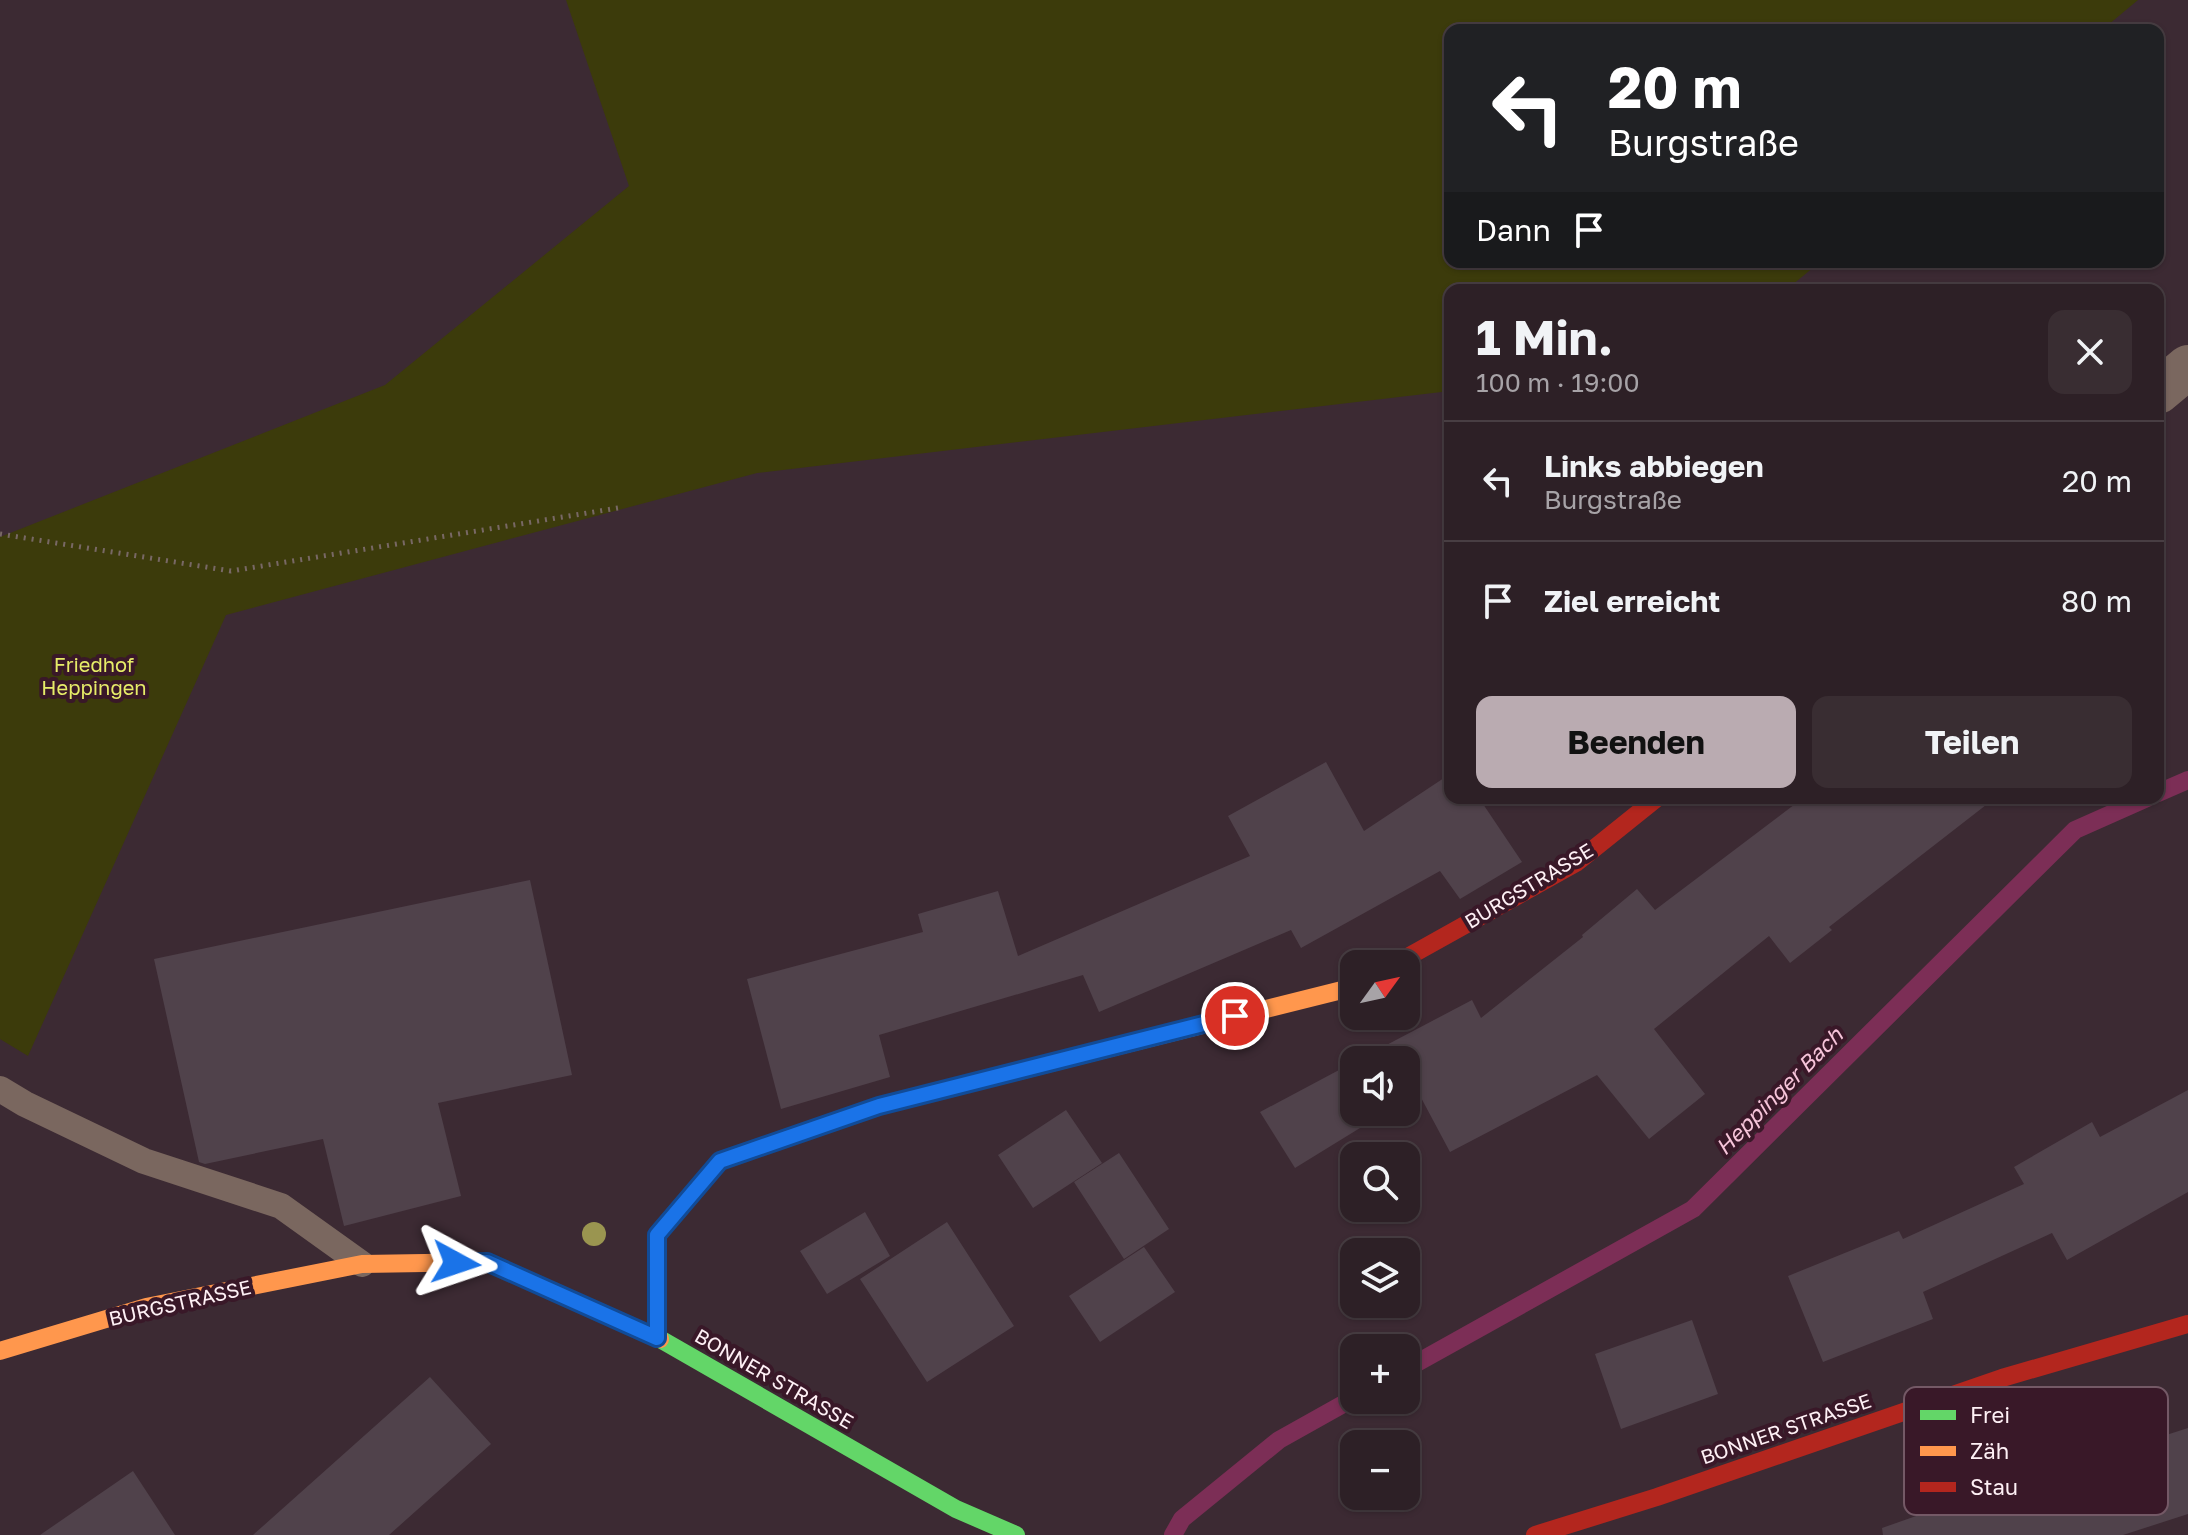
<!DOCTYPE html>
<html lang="de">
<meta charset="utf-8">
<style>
:root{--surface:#2d2026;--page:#392d32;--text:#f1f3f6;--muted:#a7a3a7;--line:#483e43;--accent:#baabb1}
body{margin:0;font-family:"Golos Text",sans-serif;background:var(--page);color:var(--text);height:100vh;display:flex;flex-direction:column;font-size:30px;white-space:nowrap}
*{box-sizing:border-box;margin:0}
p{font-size:26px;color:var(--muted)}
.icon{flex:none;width:44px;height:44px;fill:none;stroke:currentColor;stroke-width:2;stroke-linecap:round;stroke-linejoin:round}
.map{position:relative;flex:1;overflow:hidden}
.panel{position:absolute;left:1444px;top:284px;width:720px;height:520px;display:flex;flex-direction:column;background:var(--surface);border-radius:16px;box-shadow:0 2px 6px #0004,0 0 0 2px var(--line)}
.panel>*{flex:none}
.top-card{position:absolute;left:1444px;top:24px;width:720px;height:244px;border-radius:16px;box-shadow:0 2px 6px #0004,0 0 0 2px var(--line);background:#202124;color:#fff;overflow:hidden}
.needle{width:52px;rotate:57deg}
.tools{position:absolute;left:1340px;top:950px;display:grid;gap:16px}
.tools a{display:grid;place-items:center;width:80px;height:80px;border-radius:16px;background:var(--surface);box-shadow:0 2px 6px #0004,0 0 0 2px var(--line);font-size:40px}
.pin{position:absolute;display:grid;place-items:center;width:68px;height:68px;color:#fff;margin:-34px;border:4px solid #fff;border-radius:50%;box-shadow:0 2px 8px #0007}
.me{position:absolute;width:88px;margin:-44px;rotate:95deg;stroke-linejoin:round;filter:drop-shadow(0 0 6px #0008)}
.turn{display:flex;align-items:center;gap:28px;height:168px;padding:0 32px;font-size:36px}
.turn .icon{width:104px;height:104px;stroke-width:2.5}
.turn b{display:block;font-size:56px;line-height:68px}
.then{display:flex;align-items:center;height:76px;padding:0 32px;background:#0003;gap:16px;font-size:30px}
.round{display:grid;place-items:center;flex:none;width:84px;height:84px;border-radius:16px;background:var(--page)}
.headline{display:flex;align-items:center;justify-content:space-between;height:136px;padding:0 32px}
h1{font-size:48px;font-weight:700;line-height:60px}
.cta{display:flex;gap:16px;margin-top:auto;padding:16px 32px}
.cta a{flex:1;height:92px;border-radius:16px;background:var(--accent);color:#111;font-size:32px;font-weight:700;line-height:92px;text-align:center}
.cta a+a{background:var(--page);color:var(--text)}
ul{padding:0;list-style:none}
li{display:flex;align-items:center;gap:24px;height:120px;padding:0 32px;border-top:2px solid var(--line)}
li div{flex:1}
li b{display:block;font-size:30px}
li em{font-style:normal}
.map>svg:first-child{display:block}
.green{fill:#3c3b0b}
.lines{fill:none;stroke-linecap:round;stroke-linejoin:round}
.stream{stroke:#7c2e56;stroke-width:18}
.building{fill:#50424b}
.path{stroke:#786865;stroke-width:5;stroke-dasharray:2 6;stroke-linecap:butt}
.lane{stroke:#7a675f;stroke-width:26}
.street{stroke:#7a675f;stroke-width:44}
.fast{stroke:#63d668;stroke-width:18}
.slow{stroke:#ff974d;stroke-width:18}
.jam{stroke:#b3261e;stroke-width:18}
.tree{fill:#9a9550}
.route-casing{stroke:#114b97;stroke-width:20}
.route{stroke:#1a73e8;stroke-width:14}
.labels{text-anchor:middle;stroke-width:8;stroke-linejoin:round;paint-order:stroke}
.park-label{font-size:20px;fill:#e6ec68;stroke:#391828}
.street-label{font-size:20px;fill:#fef0f5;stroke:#391828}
.water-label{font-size:22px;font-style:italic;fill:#f7c5da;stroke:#391828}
.key{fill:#391828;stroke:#745966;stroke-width:2}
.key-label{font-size:22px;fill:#fef0f5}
</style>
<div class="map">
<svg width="2188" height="1535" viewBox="0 0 2188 1535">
<rect width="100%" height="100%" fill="#3c2a33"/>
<!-- green -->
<path class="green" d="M566 0H2138L2102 30H1450V262H1820L1786 290H1450V391L757 473 226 615 28 1056 0 1039V537L385 385 629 186Z"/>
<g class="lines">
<!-- stream -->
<path class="stream" d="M2158 793 2188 780
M1406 1369 1693 1209 2075 830 2147 798
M1173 1535 1182 1519 1279 1440 1354 1398"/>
</g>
<!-- building -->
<path class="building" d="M1326 762 1364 831 1450 774V798H1479L1522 862 1460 899 1440 871 1301 948 1291 930 1099 1012 1083 975 879 1035 890 1077 781 1109 747 979 923 932 918 914 998 891 1018 956 1250 856 1228 816Z
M1803 798H1995L1829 927 1832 930 1790 963 1769 936 1654 1029 1705 1094 1649 1139 1597 1075 1450 1152 1418 1092 1406 1100V1060H1358L1472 1000 1481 1018 1583 937 1582 935 1637 889 1655 910Z
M530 880 572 1075 438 1103 461 1196 344 1226 323 1139 205 1164 199 1162 154 959Z
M1354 1062V1112H1386L1295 1168 1260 1112Z
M2188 1090V1192L2067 1260 2052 1233 1923 1292 1933 1319 1823 1362 1788 1276 1899 1231 1903 1239 2024 1184 2014 1167 2092 1122 2100 1137Z
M1066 1110 1102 1163 1033 1208 998 1155Z
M1119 1153 1169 1229 1124 1259 1074 1182Z
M865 1212 890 1256 827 1294 800 1251Z
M947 1222 1014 1326 927 1382 860 1279Z
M1144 1247 1175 1292 1100 1342 1069 1296Z
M1692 1320 1718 1394 1621 1429 1595 1354Z
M430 1377 491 1444 389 1535H253Z
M2188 1428V1514L2123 1535H1883L1882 1528 2041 1472 2042 1475Z
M133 1471 175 1535H40Z"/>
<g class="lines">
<!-- path -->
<path class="path" d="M0 534 231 571 618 508"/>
<!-- lane -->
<path class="lane" d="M0 1089 25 1104 144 1161 281 1206 362 1264"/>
<!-- street -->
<path class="street" d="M2158 392 2188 367"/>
<!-- fast -->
<path class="fast" d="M657 1338V1235L720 1161 879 1106 1102 1050
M660 1339 956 1509 1016 1535"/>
<!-- slow -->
<path class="slow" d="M1102 1050 1354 987
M0 1351 146 1307 362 1264 487 1262 660 1339"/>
<!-- jam -->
<path class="jam" d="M1395 964 1576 863 1657 798
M1535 1535 1657 1497 2002 1378 2188 1324"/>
</g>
<!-- trees -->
<circle class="tree" cx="594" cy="1234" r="12"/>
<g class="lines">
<defs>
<path id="route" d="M456 1263 487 1262 657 1338V1235L720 1161 879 1106 1235 1016"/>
</defs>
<!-- route casing -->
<use href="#route" class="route-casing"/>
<!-- route -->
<use href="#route" class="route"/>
</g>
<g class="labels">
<!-- park labels -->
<g class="park-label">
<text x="94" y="672">Friedhof<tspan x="94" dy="23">Heppingen</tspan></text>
</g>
<!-- street labels -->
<g class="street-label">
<text transform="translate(1529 886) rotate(-31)" y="7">BURGSTRASSE</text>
<text transform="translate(180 1303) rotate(-13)" y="7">BURGSTRASSE</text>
<text transform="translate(774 1379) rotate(30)" y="7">BONNER STRASSE</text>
<text transform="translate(1786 1429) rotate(-19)" y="7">BONNER STRASSE</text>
</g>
<!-- water labels -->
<g class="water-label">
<text transform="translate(1779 1091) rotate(-45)" y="8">Heppinger Bach</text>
</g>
</g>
<!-- legend -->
<rect x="1904" y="1387" width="264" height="128" rx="12" class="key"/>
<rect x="1920" y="1410" width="36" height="10" fill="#63d668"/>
<rect x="1920" y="1446" width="36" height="10" fill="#ff974d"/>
<rect x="1920" y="1482" width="36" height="10" fill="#b3261e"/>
<g class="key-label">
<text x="1970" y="1423">Frei</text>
<text x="1970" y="1459">Zäh</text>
<text x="1970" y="1495">Stau</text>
</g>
</svg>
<div class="tools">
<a><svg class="needle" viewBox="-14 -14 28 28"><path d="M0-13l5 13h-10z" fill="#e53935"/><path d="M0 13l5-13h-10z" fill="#a7a3a7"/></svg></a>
<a><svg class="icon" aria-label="sound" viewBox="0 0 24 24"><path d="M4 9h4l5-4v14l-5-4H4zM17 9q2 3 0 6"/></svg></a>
<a><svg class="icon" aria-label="search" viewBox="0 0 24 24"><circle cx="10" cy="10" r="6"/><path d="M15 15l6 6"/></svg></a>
<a><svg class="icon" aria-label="layers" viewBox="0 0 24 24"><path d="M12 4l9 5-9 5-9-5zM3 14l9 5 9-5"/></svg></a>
<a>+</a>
<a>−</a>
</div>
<div class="pin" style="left:1235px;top:1016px;background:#d93025"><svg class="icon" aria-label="arrive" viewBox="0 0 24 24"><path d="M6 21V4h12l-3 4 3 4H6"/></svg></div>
<svg class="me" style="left:456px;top:1263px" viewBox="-20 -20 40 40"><path d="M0-17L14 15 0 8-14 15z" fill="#1a73e8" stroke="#fff" stroke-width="4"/></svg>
<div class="top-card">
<div class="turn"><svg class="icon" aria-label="left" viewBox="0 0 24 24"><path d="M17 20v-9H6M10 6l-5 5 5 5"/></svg><div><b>20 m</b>Burgstraße</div></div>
<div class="then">Dann<svg class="icon" aria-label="arrive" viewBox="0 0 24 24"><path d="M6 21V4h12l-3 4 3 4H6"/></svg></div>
</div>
<section class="panel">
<div class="headline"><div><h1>1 Min.</h1><p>100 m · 19:00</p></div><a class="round"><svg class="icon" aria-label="close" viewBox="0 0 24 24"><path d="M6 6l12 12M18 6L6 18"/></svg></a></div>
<ul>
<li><svg class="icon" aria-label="left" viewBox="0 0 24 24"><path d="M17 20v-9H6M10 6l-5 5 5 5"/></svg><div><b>Links abbiegen</b><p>Burgstraße</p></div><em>20 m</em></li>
<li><svg class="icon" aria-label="arrive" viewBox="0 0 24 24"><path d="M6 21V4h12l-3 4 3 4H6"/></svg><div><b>Ziel erreicht</b></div><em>80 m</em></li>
</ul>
<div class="cta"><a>Beenden</a><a>Teilen</a></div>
</section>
</div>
